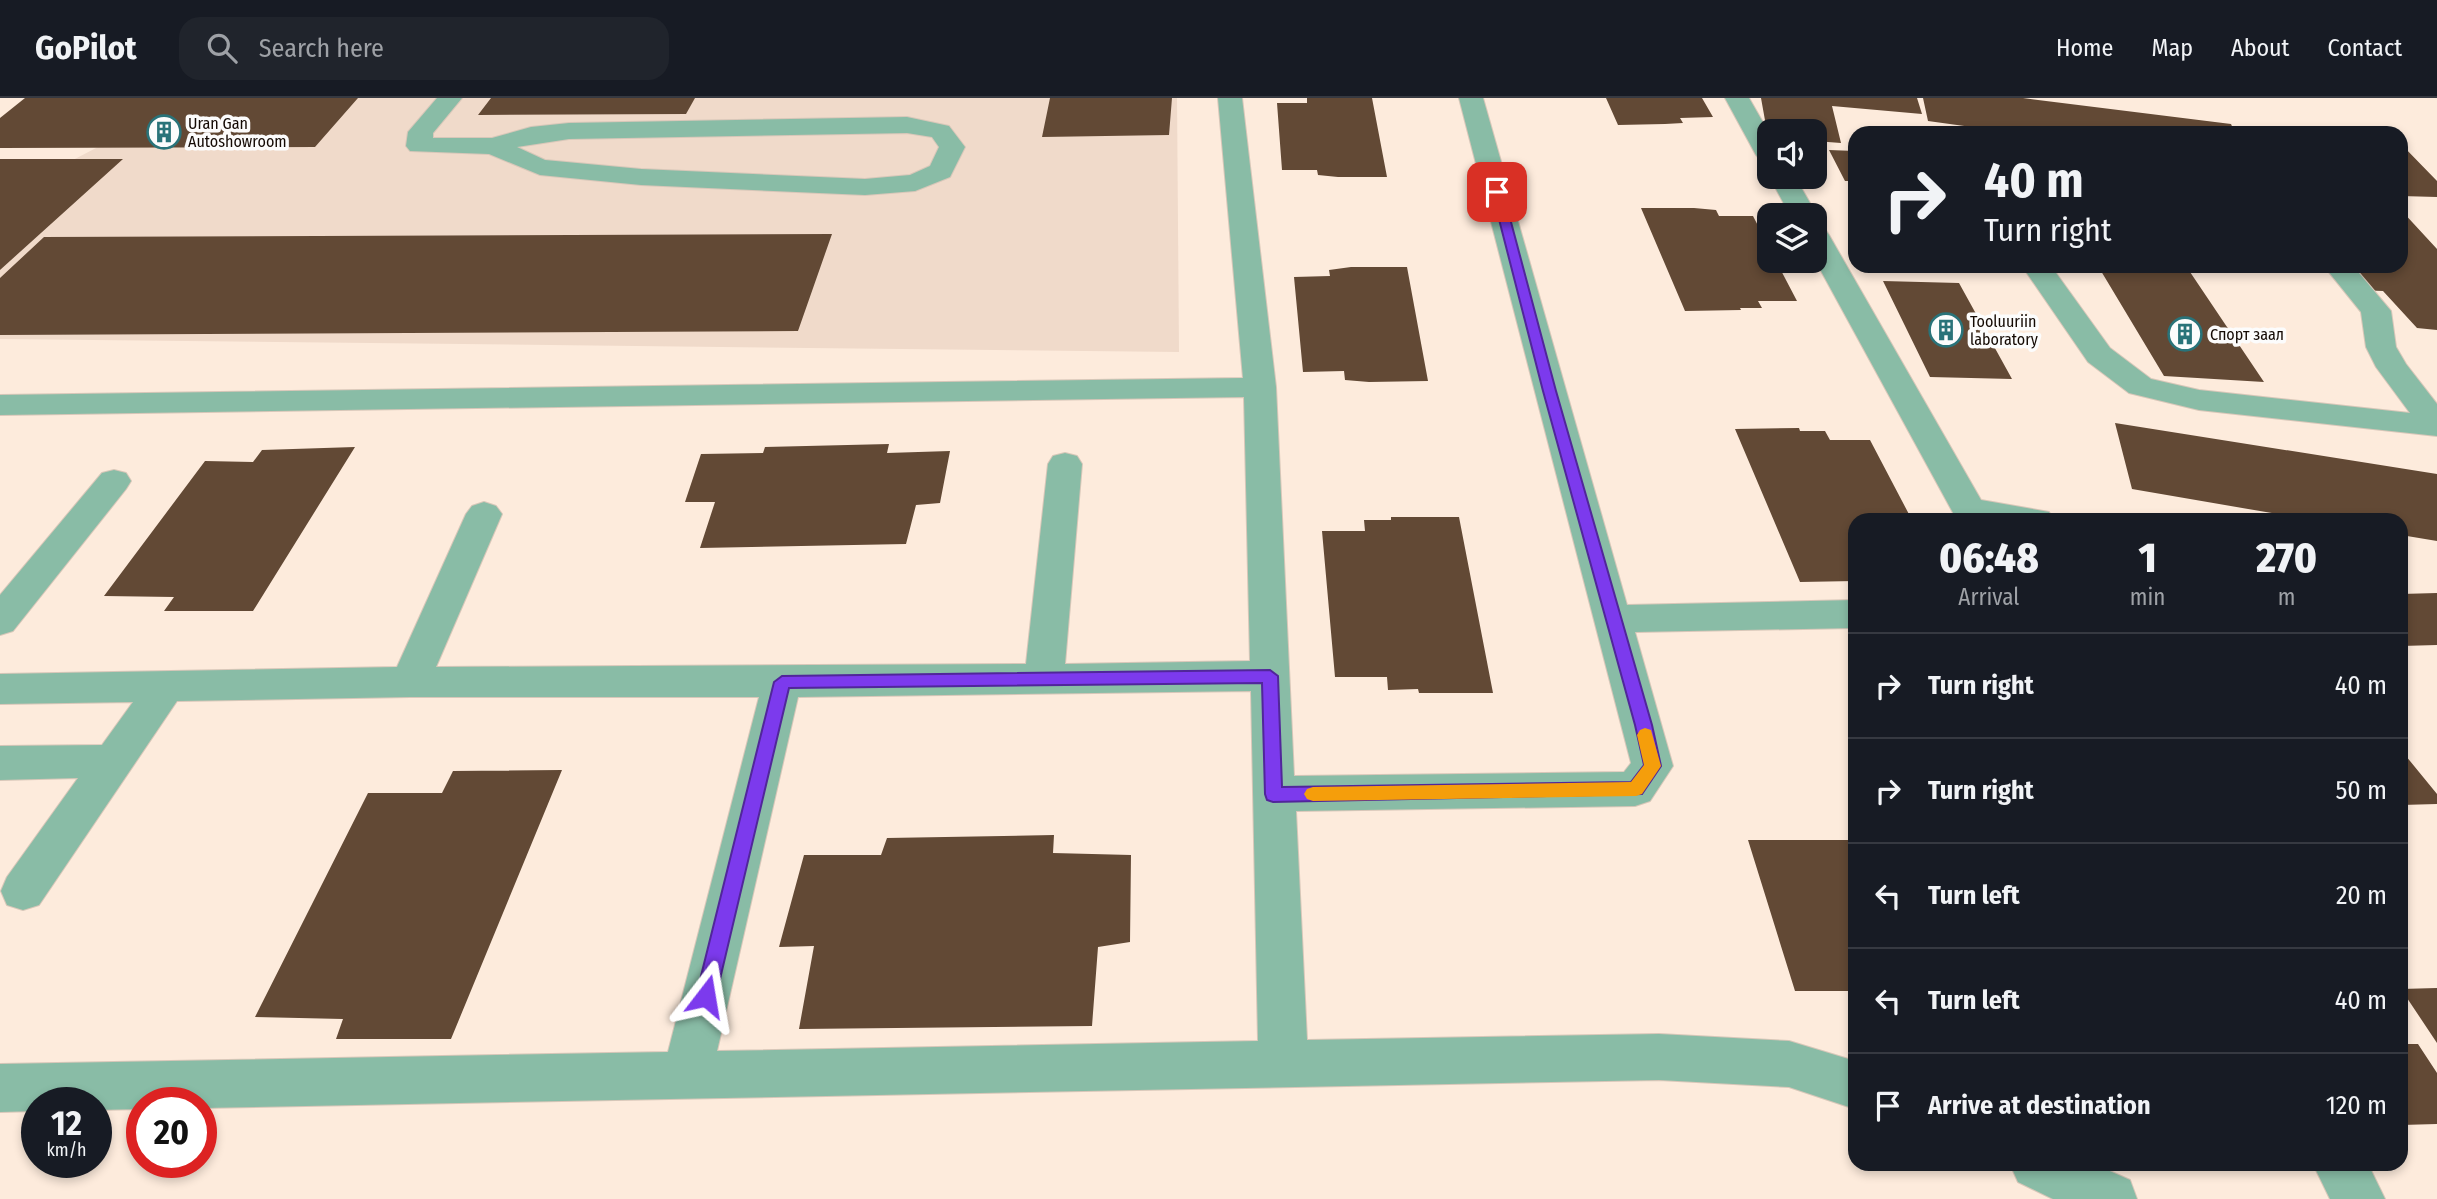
<!DOCTYPE html>
<meta charset="utf-8">
<style>
:root{--surface:#171b24;--page:#20242c;--text:#f1f3f6;--muted:#9ea1a6;--line:#363941}
body{margin:0;font-family:"Fira Sans Condensed",sans-serif;background:var(--page);color:var(--text);height:100vh;display:flex;flex-direction:column;font-size:26px;white-space:nowrap}
*{box-sizing:border-box;margin:0}
p{font-size:23px;color:var(--muted)}
.icon{flex:none;width:38px;height:38px;fill:none;stroke:currentColor;stroke-width:2;stroke-linecap:round;stroke-linejoin:round}
.map{position:relative;flex:1;overflow:hidden}
.details{position:absolute;left:1848px;top:415px;width:560px;height:658px;display:flex;flex-direction:column;background:var(--surface);border-radius:21px;box-shadow:0 4px 10px #0003}
.details>*{flex:none}
.banner{position:absolute;left:1848px;top:28px;width:560px;height:147px;border-radius:21px;box-shadow:0 4px 10px #0003;background:#171b24;color:var(--text);overflow:hidden}
.fabs{position:absolute;left:1757px;top:21px;display:grid;gap:14px}
.fabs a{display:grid;place-items:center;width:70px;height:70px;border-radius:14px;background:var(--surface);box-shadow:0 4px 10px #0003;font-size:35px}
.speed{position:absolute;left:21px;top:989px;display:flex;gap:14px;font-size:35px;font-weight:700;text-align:center}
.speed>*{display:grid;place-content:center;width:91px;height:91px;border-radius:50%;background:var(--surface);box-shadow:0 4px 10px #0003;line-height:1}
.speed small{font-size:18px;font-weight:400}
.speed .limit{border:10px solid #d22;background:#fff;color:#111}
.pin{position:absolute;display:grid;place-items:center;width:60px;height:60px;color:#fff;margin:-30px;border-radius:14px;box-shadow:0 4px 10px #0006}
.me{position:absolute;width:77px;margin:-38px;rotate:14deg;stroke-linejoin:round;filter:drop-shadow(0 0 5px #0008)}
.turn{display:flex;align-items:center;gap:24px;height:147px;padding:0 21px;font-size:32px}
.turn .icon{width:91px;height:91px;stroke-width:2.5}
.turn b{display:block;font-size:49px;line-height:60px}
.eta{display:flex;justify-content:space-evenly;align-items:center;height:119px;text-align:center}
.eta b{font-size:42px;font-weight:800;line-height:49px}
ul{padding:0;list-style:none}
li{display:flex;align-items:center;gap:21px;height:105px;padding:0 21px;border-top:2px solid var(--line)}
li div{flex:1}
li b{display:block;font-size:26px}
li em{font-style:normal}
header{display:flex;align-items:center;gap:42px;box-sizing:border-box;height:98px;padding:0 35px;background:var(--surface);border-bottom:2px solid var(--line)}
header strong{font-size:33px}
nav{display:flex;gap:38px;margin-inline-start:auto;font-size:24px}
.search{width:490px;height:63px;background:var(--page);display:flex;align-items:center;gap:18px;box-sizing:border-box;padding:0 24px;border-radius:21px;color:var(--muted);font-size:26px}
.map>svg:first-child{display:block}
.built{fill:#f0daca}
.building{fill:#624935}
.lines{fill:none;stroke-linecap:round;stroke-linejoin:round}
.minor-casing{stroke:#d8c7b9;stroke-width:2}
.minor{fill:#89bca6;fill-rule:evenodd}
.route{fill:#7c3aed;stroke:#51269a;stroke-width:2}
.slow{fill:#f59e0b}
.labels{text-anchor:middle;stroke-width:7;stroke-linejoin:round;paint-order:stroke}
.far-poi-label{font-size:16px;fill:#140a04;stroke:#fcfcfc;text-anchor:start}
</style>
<header>
<strong>GoPilot</strong>
<div class="search"><svg class="icon" aria-label="search" viewBox="0 0 24 24"><circle cx="10" cy="10" r="6"/><path d="M15 15l6 6"/></svg>Search here</div>
<nav><a>Home</a><a>Map</a><a>About</a><a>Contact</a></nav>
</header>
<div class="map">
<svg width="2437" height="1101" viewBox="0 0 2437 1101">
<rect width="100%" height="100%" fill="#fdebdc"/>
<!-- built -->
<path class="built" d="M192 0H1177L1179 254 0 241V100Z"/>
<!-- building -->
<path class="building" d="M25 0H358L315 49 0 50V20Z
M491 0H695L686 16 478 17Z
M1050 0H1172L1169 37 1042 39Z
M1307 0H1372L1387 79H1338L1318 77 1317 72H1282L1277 5H1307Z
M1606 0H1702L1713 19 1680 20 1683 25 1665 26 1618 27Z
M1761 0H1917L1922 16 1832 8 1841 45 1815 43V33H1769L1768 39Z
M1923 0H2023L2231 26 2235 35H2015L1928 23Z
M2401 46 2437 83V99L2401 98Z
M1829 52 1855 53V83H1845Z
M0 61H123L0 172Z
M1641 110H1694L1716 112 1719 118H1753L1769 149V163H1776L1797 203H1758L1762 210H1740L1741 212 1685 213Z
M2401 112 2437 151V232L2417 230 2383 193 2356 192 2323 168H2401Z
M832 136 798 233 0 237V180L44 139Z
M1866 168H1948L1951 173 1866 170Z
M2098 168H2186L2264 284 2164 278Z
M1351 169H1407L1428 283 1369 284 1345 282 1344 273 1303 274 1294 179 1330 178 1329 172Z
M1883 183 1959 185 2012 281 1930 279Z
M2115 325 2437 376V443L2401 437V422H2312L2132 391Z
M1799 330 1800 333H1825L1830 342H1870L1912 422H1855V483L1800 484 1735 331Z
M889 346 887 355 950 353 940 405 916 407 906 446 700 450 715 404H685L701 356 763 355 765 349Z
M355 349 253 513H164L174 499 104 498 205 363 253 364 262 352Z
M1391 419H1459L1493 595H1419L1418 591 1388 592 1387 579H1335L1322 433H1365L1364 422H1391Z
M2437 495V547L2401 548V496Z
M2401 652 2437 696V706L2401 707Z
M562 672 451 941H336L343 921 255 919 368 695H442L453 673Z
M1054 737 1053 755 1131 757 1130 844 1098 849 1092 928 799 931 814 848 779 849 804 757H881L887 740Z
M1748 742H1855V893H1795Z
M2437 890V945L2401 891Z
M2401 946H2418L2437 975V1026L2401 1027Z"/>
<g class="lines">
<defs>
<path id="minor" d="M437 0H462L433 35V40H492L531 29 569 25 907 19 949 28 965 49 950 79 915 93 865 97 641 87 540 77 489 56 410 53 406 48 408 34ZM907 35 932 39 939 49 930 68 910 77 865 81 641 71 545 62 517 49 569 41Z
M1218 0H1242L1276 289 1294 678 1624 674 1631 665 1459 0H1483L1627 507 1855 502V530L1635 534 1673 668 1650 703 1635 708 1296 713 1307 942 1659 936 1789 943 1855 963V1011L1789 989 1659 982 201 1010V1004H142V1011L96 1012V1004H37V1013L0 1014V966L668 954 759 599H410L177 603 39 807 23 812 7 807 1 793 7 779 78 680 0 682V648L102 647 133 604 0 606V576L397 569 466 416 472 408 484 404 496 408 502 416 436 569 1026 566 1048 366 1053 358 1065 355 1077 358 1082 366 1065 566 1250 563 1244 299 0 317V297L1243 280ZM1251 593 1258 943 717 953 798 599Z
M1725 0H1749L1769 35V65L1760 62 1756 57Z
M1769 78 1795 79 1817 117 1815 120V117H1790Z
M1815 129 1825 131 1829 137 1981 402 2049 414 2054 422H1957L1815 162Z
M2022 168H2051L2110 250 2151 281 2199 292 2410 315 2376 269 2366 249 2361 214 2324 168H2353L2391 213 2396 249 2406 266 2437 306V338L2199 312 2129 295 2088 264Z
M114 372 126 375 131 383 126 391 13 533 0 537V497L102 375Z
M2010 1066H2094L2130 1082 2137 1101H2053L2018 1084Z
M2313 1066H2368L2385 1101H2330Z"/>
</defs>
<!-- minor casing -->
<use href="#minor" class="minor-casing"/>
<!-- minor -->
<use href="#minor" class="minor"/>
</g>
<!-- route -->
<path class="route" d="M1497 91 1503 94 1556 293 1652 627 1661 668 1642 696 1273 704 1267 702 1265 696 1262 585 789 590 716 898 713 904 706 907 699 904 696 898 774 584 782 578 1270 572 1278 578 1282 689 1631 684 1644 667 1635 627 1543 293 1492 94Z"/>
<!-- slow -->
<path class="slow" d="M1645 630 1651 632 1661 668 1642 696 1636 698 1313 703 1307 701 1304 696 1307 691 1313 689 1631 684 1644 667 1637 637 1640 632Z"/>
<!-- icons -->
<defs>
<symbol id="building-ring" viewBox="-11 -11 22 22"><circle r="9.5" fill="#fcfcfc" stroke="#297379" stroke-width="1.5"/><path d="M-4-6H4V6H1V3H-1V6H-4ZM-2.5-4.3h1.7v1.8h-1.7ZM.8-4.3h1.7v1.8H.8ZM-2.5-1h1.7V.8h-1.7ZM.8-1h1.7V.8H.8Z" fill="#297379"/></symbol>
</defs>
<g fill-rule="evenodd">
<use href="#building-ring" x="145" y="15" width="38" height="38"/>
<use href="#building-ring" x="1927" y="213" width="38" height="38"/>
<use href="#building-ring" x="2166" y="217" width="38" height="38"/>
</g>
<g class="labels">
<!-- far-poi labels -->
<g class="far-poi-label">
<text x="188" y="31">Uran Gan<tspan x="188" dy="18">Autoshowroom</tspan></text>
<text x="1970" y="229">Tooluuriin<tspan x="1970" dy="18">laboratory</tspan></text>
<text x="2210" y="242">Спорт заал</text>
</g>
</g>
</svg>
<div class="fabs">
<a><svg class="icon" aria-label="sound" viewBox="0 0 24 24"><path d="M4 9h4l5-4v14l-5-4H4zM17 9q2 3 0 6"/></svg></a>
<a><svg class="icon" aria-label="layers" viewBox="0 0 24 24"><path d="M12 4l9 5-9 5-9-5zM3 14l9 5 9-5"/></svg></a>
</div>
<div class="speed"><div>12<small>km/h</small></div><div class="limit">20</div></div>
<div class="pin" style="left:1497px;top:94px;background:#d93025"><svg class="icon" aria-label="arrive" viewBox="0 0 24 24"><path d="M6 21V4h12l-3 4 3 4H6"/></svg></div>
<svg class="me" style="left:706px;top:898px" viewBox="-20 -20 40 40"><path d="M0-17L14 15 0 8-14 15z" fill="#7c3aed" stroke="#fff" stroke-width="4"/></svg>
<div class="banner">
<div class="turn"><svg class="icon" aria-label="right" viewBox="0 0 24 24"><path d="M7 20v-9h11M14 6l5 5-5 5"/></svg><div><b>40 m</b>Turn right</div></div>
</div>
<section class="details">
<div class="eta">
<div><b>06:48</b><p>Arrival</p></div>
<div><b>1</b><p>min</p></div>
<div><b>270</b><p>m</p></div>
</div>
<ul>
<li><svg class="icon" aria-label="right" viewBox="0 0 24 24"><path d="M7 20v-9h11M14 6l5 5-5 5"/></svg><div><b>Turn right</b></div><em>40 m</em></li>
<li><svg class="icon" aria-label="right" viewBox="0 0 24 24"><path d="M7 20v-9h11M14 6l5 5-5 5"/></svg><div><b>Turn right</b></div><em>50 m</em></li>
<li><svg class="icon" aria-label="left" viewBox="0 0 24 24"><path d="M17 20v-9H6M10 6l-5 5 5 5"/></svg><div><b>Turn left</b></div><em>20 m</em></li>
<li><svg class="icon" aria-label="left" viewBox="0 0 24 24"><path d="M17 20v-9H6M10 6l-5 5 5 5"/></svg><div><b>Turn left</b></div><em>40 m</em></li>
<li><svg class="icon" aria-label="arrive" viewBox="0 0 24 24"><path d="M6 21V4h12l-3 4 3 4H6"/></svg><div><b>Arrive at destination</b></div><em>120 m</em></li>
</ul>
</section>
</div>
